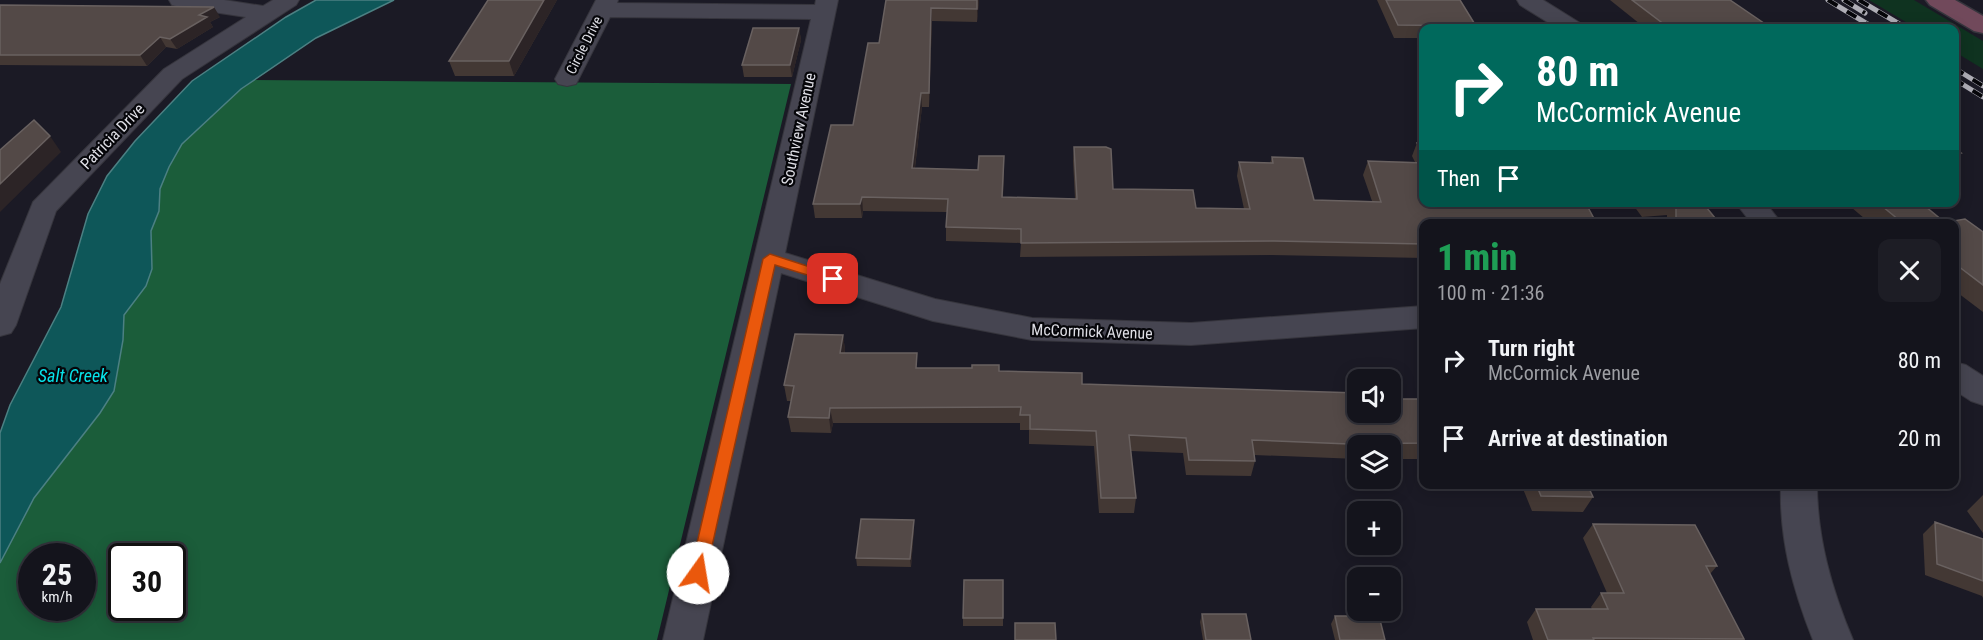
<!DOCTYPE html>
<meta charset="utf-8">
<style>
:root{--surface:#14141c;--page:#1d1d25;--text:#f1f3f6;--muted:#9d9ea3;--line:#33333b}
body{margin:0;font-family:"Roboto Condensed",sans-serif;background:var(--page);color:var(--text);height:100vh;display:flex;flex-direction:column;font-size:22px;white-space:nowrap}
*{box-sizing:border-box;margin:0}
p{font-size:20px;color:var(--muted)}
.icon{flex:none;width:33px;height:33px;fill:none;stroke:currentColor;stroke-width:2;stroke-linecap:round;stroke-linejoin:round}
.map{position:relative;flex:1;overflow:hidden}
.panel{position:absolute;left:1419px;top:219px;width:540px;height:270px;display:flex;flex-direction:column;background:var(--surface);border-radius:12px;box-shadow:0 3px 15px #0003,0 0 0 2px var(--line)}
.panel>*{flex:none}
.banner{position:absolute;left:1419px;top:24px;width:540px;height:183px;border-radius:12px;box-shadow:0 3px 15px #0003,0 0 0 2px var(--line);background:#00695c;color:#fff;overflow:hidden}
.fabs{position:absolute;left:1347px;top:369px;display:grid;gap:12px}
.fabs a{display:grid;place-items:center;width:54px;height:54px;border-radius:12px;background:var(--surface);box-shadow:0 3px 15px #0003,0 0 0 2px var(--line);font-size:30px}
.speed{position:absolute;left:18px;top:543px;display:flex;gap:12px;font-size:30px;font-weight:700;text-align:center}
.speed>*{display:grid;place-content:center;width:78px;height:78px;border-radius:50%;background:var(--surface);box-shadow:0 3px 15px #0003,0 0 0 2px var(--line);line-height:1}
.speed small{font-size:15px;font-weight:400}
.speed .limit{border:3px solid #111;border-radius:9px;background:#fff;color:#111}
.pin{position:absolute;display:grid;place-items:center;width:51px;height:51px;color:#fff;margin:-26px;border-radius:12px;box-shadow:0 3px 9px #0006}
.me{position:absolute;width:66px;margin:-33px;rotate:13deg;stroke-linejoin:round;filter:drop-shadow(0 0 4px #0008)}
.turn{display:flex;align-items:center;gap:21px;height:126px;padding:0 18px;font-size:27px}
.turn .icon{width:78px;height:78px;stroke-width:2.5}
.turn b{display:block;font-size:42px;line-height:51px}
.then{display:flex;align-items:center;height:57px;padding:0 18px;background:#0003;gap:12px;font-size:22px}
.round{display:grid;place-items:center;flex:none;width:63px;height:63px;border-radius:12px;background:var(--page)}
.headline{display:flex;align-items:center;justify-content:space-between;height:102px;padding:0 18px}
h1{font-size:36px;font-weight:800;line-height:45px;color:#1e9e55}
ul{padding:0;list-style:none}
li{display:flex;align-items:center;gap:18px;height:78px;padding:0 18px}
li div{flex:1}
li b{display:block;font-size:22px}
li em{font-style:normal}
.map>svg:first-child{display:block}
.green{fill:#0f3320}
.forest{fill:#1b5d3a;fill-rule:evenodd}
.water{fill:#0e5759;stroke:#4c8083;stroke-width:1.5}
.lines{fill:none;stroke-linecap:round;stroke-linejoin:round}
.street-casing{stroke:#36353d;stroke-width:2}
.secondary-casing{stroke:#36353d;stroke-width:3}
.street{fill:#464551;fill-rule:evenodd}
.secondary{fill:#71495b;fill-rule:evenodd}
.rail-casing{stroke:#afaeb6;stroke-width:5}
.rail{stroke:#06060a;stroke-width:4;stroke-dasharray:11;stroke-linecap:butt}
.wall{fill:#433834}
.shaded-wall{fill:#2c2426}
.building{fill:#534947;stroke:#696160;stroke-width:1.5}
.route{fill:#ea580c;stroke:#983908;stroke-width:1.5}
.labels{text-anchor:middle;stroke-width:4.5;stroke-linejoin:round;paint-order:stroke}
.far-street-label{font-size:14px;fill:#dedee5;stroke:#06060a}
.street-label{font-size:16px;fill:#dedee5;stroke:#06060a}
.water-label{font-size:18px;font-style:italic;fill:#07e2e9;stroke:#06060a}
</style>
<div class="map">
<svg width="1983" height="640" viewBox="0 0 1983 640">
<rect width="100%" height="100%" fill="#1b1a25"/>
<!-- green -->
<path class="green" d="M1869 0H1914L1983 41V69L1955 52 1954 28H1916Z"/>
<!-- forest -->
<path class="forest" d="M254 80 791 84 657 640H0V563L34 498 100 413 114 391 123 340 124 315 152 269 151 231 159 211 160 189 169 167 182 144 241 89ZM32 556H82V608H32ZM122 556H172V608H122Z"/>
<!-- water -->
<path class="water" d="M316 0H394L316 38 241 89 182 144 169 167 160 189 159 211 151 231 152 269 146 286 124 315 123 340 114 391 100 413 34 498 0 563V433L10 405 61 307 88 214 107 176 135 141 192 81 286 17Z"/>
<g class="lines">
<defs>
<path id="street" d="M169 0H224L263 6 273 0H299L296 5 182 79 56 211 16 325 11 333 0 336V284L33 202 164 69 246 17 180 7 172 5Z
M596 0H618L617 3 815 5 816 0H838L785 253 935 299 1032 318 1191 323 1424 306V328L1191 345 1032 340 933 321 781 273 703 640H663L811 19 610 17 576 84 567 86 558 84 555 79Z
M1517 0H1543L1580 23 1584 28H1557L1520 5Z
M1735 202H1765L1782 224H1752Z
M1954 362 1966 365 1983 376V405L1971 401 1954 390Z
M1781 484H1817C1817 539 1832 590 1853 640H1813C1793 590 1779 539 1781 484Z"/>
<path id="secondary" d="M1926 0H1955L1983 16V33L1974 31 1930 5Z"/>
</defs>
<!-- street casing -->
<use href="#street" class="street-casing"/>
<!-- secondary casing -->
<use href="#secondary" class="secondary-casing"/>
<!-- street -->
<use href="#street" class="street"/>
<!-- secondary -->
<use href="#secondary" class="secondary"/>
<defs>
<path id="rail" d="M1828 0 1874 28
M1844 0 1865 13
M1859 0 1906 28
M1954 68 1983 86
M1954 79 1983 97"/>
</defs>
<!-- rail casing -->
<use href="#rail" class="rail-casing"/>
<!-- rail -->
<use href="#rail" class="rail"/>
</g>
<!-- wall -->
<path class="wall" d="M488 0H557L514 76H455L449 61Z
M886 0H979L977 22 932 21 929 107H922L915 168 1004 170 1003 197 1075 199 1073 161 1074 147 1113 189 1196 208 1244 209 1237 176 1239 162 1270 163 1272 157 1314 200 1372 201 1363 175 1368 161 1415 162 1412 156 1417 143H1424V258L1271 255 1020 257 1021 243 946 241V227L947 212 863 211 862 218H815L813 204 853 125 879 43Z
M1377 0H1460L1476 26 1475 28H1424V38H1394Z
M1610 0H1730L1771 28H1645Z
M0 5 220 17 210 22 213 27 177 49 166 47 147 66 0 65Z
M799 28 801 40 792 77H744L742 65Z
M1631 202H1702L1720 224H1667V215L1642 217Z
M1845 202H1920L1942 220 1948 222 1965 219 1983 232V312L1954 290V224H1871Z
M843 335 845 350V353L918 368 999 371 1082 384 1358 412 1424 399V459H1390V446H1358V459L1254 455 1255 461 1251 476 1186 475 1183 453 1131 451 1136 498 1134 513H1099L1094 446 1029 444V430H1020V423H833L831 433 791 432 788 417 791 401H787L784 385Z
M1521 484H1587L1593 497 1583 512 1532 511Z
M1983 495V533L1967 511Z
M1935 522 1983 539V598L1982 596 1925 575 1923 534Z
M1593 524 1717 566 1710 574 1744 639 1743 640H1533L1527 622 1536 609H1592L1591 607 1601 593H1607L1583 538Z
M914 528 911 567 857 566 856 558Z
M1003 580V626H963V618Z
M1202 614 1251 640H1203L1200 622Z
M1335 616 1385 640H1335L1331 624Z"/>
<!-- shaded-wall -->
<path class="shaded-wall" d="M544 0H557L514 76 509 61Z
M977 0H979L977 22Z
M214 7 220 17 210 22 213 27 177 49 170 39 199 15Z
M931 8 932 21 929 107V93Z
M799 28 801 40 792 77 790 65Z
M160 37 166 47 147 66 140 55Z
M921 93 922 107 913 182 912 168Z
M50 136 61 152 0 212V184Z
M1961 153 1954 161V155Z
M862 197 863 211 862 218 860 204Z
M843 335 845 350 842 369 840 353Z
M830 408 833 423 831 433 829 418Z
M914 520V528L911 567 910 559Z"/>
<!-- building -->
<path class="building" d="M488 0H544L509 61H449Z
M886 0H977V9L931 8 929 93H921L912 168 978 170 979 156H1004L1002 197 1077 199 1074 147H1106L1111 149 1113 189 1193 190 1196 208 1250 209 1239 162 1273 163 1272 157 1303 158 1314 200 1381 202 1368 161 1424 163V202H1585L1597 224H1424V244L1274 241 1021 243V229L946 227 948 199 862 197 860 204H813L831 125H853L868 43H879Z
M1386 0H1460L1476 26 1398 25Z
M1632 0H1730L1771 28H1669Z
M0 5 214 7 199 15 207 17 170 39 160 37 140 55H0Z
M753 28H799L790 65H742Z
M34 120 50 136 0 184V150Z
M1417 143H1424V158Z
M1954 149 1961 153 1954 155Z
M1676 202H1702L1720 224H1676Z
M1877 202H1920L1942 220 1948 222 1965 219 1983 232V285L1954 263V224H1904Z
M795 334 843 335 840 353H917L916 368H972V365H999V371L1082 373V384L1358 393V412H1390V399H1424V443L1349 444 1252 440 1255 461 1189 460 1186 438 1129 435 1136 498H1101L1096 431 1030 429V415H1020L1021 407 830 408 829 418 788 417 794 386 784 385Z
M1536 484H1587L1593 497 1541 496Z
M861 519 914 520 910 559 856 558Z
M1935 522 1983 539V581L1937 564Z
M1593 524 1695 525 1717 566H1706L1744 639 1593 638 1594 640H1548L1536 609H1608L1601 593H1624Z
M964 580H1003V618H963Z
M1202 614H1246L1251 640H1206Z
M1335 616H1379L1385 640H1340Z
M1015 623H1055L1056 640H1015Z"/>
<!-- route -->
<path class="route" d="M770 254 838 276 840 279 833 283 775 265 706 573 704 578 698 580 692 578 690 573 763 259Z"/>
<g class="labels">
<!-- far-street labels -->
<g class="far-street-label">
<text transform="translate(584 45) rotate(-63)" y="5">Circle Drive</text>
</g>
<!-- street labels -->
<g class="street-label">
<text transform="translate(798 129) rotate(-78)" y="6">Southview Avenue</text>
<text transform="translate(112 136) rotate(-46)" y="6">Patricia Drive</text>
<text transform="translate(1092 331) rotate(2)" y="6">McCormick Avenue</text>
</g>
<!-- water labels -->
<g class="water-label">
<text x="73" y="382">Salt Creek</text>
</g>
</g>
</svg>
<div class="fabs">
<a><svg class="icon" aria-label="sound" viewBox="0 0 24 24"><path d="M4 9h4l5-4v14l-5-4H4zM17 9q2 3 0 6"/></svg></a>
<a><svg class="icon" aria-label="layers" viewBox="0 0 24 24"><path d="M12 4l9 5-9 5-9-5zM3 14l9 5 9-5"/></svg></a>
<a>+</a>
<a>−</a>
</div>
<div class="speed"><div>25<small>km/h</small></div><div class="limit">30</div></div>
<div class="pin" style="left:833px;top:279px;background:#d93025"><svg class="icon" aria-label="arrive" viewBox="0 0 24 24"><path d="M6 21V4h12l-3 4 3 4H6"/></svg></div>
<svg class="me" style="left:698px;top:573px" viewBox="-20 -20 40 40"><circle r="19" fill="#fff"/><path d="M0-13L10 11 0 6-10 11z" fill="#ea580c"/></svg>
<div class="banner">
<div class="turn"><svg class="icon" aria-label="right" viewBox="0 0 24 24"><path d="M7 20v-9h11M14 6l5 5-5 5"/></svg><div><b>80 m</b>McCormick Avenue</div></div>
<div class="then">Then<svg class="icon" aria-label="arrive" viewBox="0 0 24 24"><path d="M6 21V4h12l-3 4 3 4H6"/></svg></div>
</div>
<section class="panel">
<div class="headline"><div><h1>1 min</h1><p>100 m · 21:36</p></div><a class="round"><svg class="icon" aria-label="close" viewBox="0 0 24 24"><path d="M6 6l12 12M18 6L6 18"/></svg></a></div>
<ul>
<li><svg class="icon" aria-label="right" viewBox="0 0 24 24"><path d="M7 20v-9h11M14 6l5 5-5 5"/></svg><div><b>Turn right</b><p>McCormick Avenue</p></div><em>80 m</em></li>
<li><svg class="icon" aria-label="arrive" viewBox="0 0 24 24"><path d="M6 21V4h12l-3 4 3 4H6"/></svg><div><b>Arrive at destination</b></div><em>20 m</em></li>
</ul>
</section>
</div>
